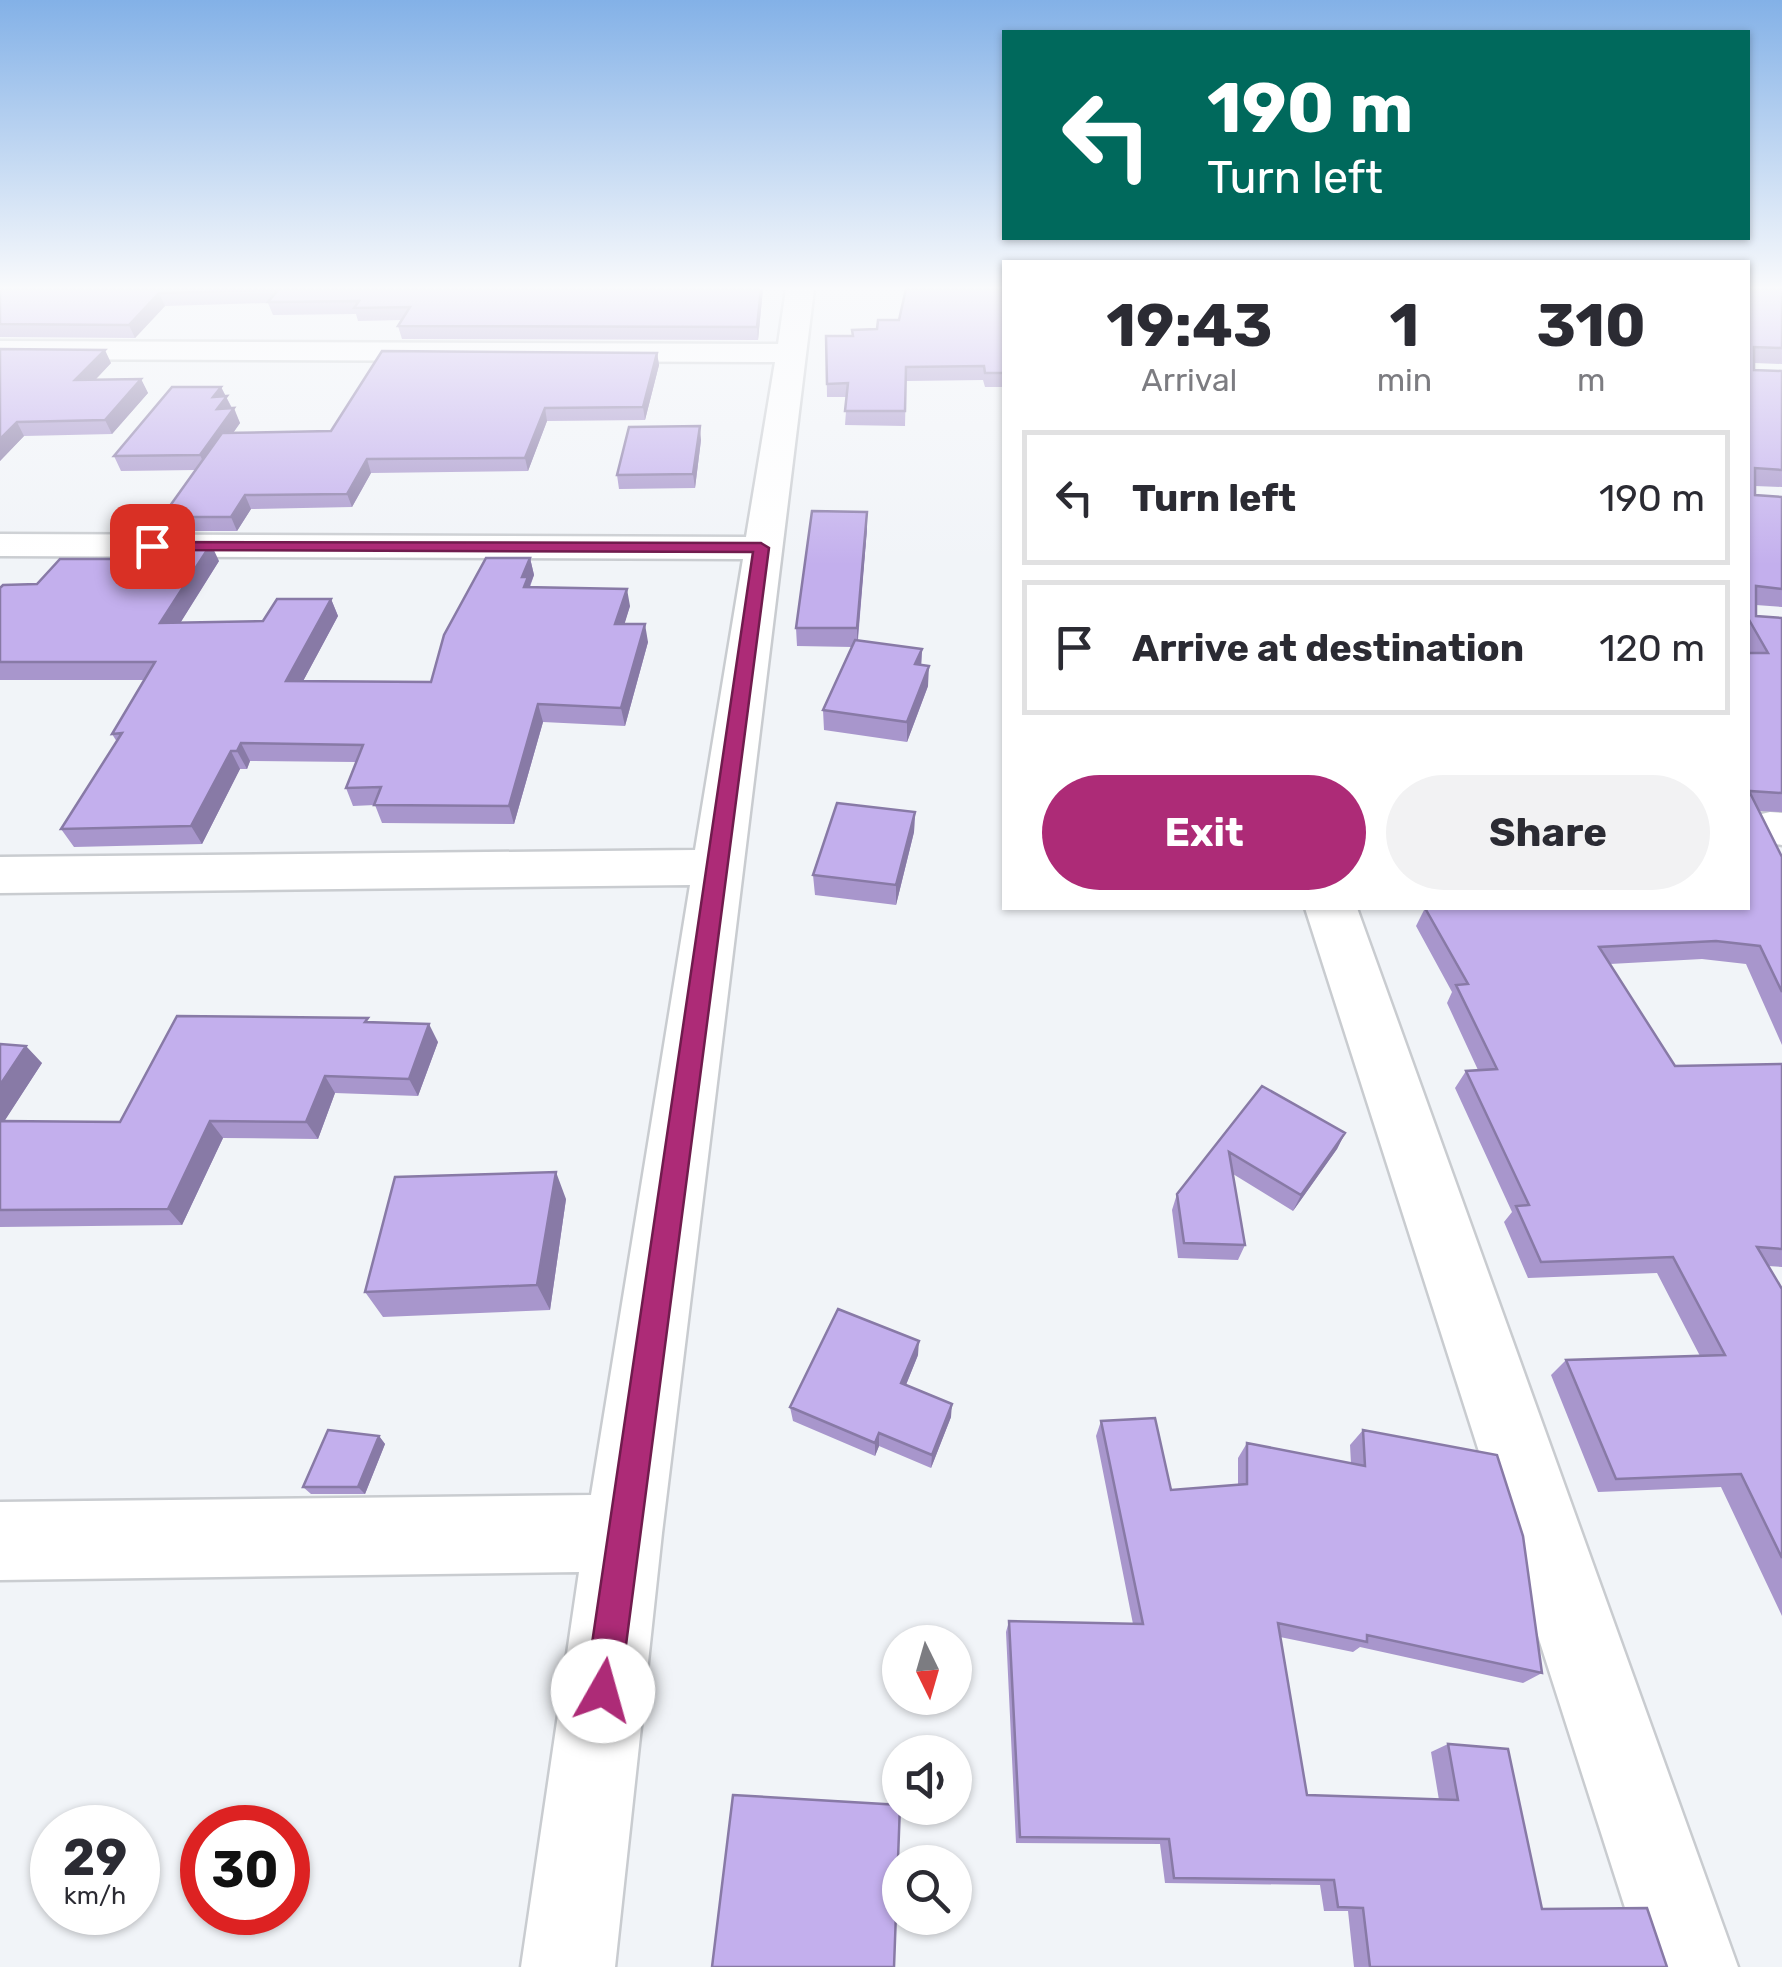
<!DOCTYPE html>
<style>
:root{--surface:#fff;--page:#f2f2f3;--text:#2b2b33;--muted:#7c7c81;--line:#e1e1e2;--accent:#ad2b77}
body{margin:0;font-family:Rubik,sans-serif;background:var(--page);color:var(--text);height:100vh;display:flex;flex-direction:column;font-size:38px;white-space:nowrap}
*{box-sizing:border-box;margin:0}
p{font-size:32px;color:var(--muted)}
.icon{flex:none;width:55px;height:55px;fill:none;stroke:currentColor;stroke-width:2;stroke-linecap:round;stroke-linejoin:round}
.map{position:relative;flex:1;overflow:hidden}
.panel{position:absolute;left:1002px;top:260px;width:748px;height:650px;display:flex;flex-direction:column;background:var(--surface);border-radius:0px;box-shadow:0 2px 8px #0004}
.panel>*{flex:none}
.hud{position:absolute;left:1002px;top:30px;width:748px;height:210px;border-radius:0px;box-shadow:0 2px 8px #0004;background:#00695c;color:#fff;overflow:hidden}
.needle{width:65px;rotate:175deg}
.buttons{position:absolute;left:882px;top:1625px;display:grid;gap:20px}
.buttons a{display:grid;place-items:center;width:90px;height:90px;border-radius:50%;background:var(--surface);box-shadow:0 2px 8px #0004;font-size:50px}
.speed{position:absolute;left:30px;top:1805px;display:flex;gap:20px;font-size:50px;font-weight:700;text-align:center}
.speed>*{display:grid;place-content:center;width:130px;height:130px;border-radius:50%;background:var(--surface);box-shadow:0 2px 8px #0004;line-height:1}
.speed small{font-size:25px;font-weight:400}
.speed .limit{border:15px solid #d22;background:#fff;color:#111}
.pin{position:absolute;display:grid;place-items:center;width:85px;height:85px;color:#fff;margin:-42px;border-radius:20px;box-shadow:0 5px 15px #0006}
.me{position:absolute;width:110px;margin:-55px;rotate:7deg;stroke-linejoin:round;filter:drop-shadow(0 0 8px #0008)}
.turn{display:flex;align-items:center;gap:35px;height:210px;padding:0 40px;font-size:45px}
.turn .icon{width:130px;height:130px;stroke-width:2.5}
.turn b{display:block;font-size:70px;line-height:85px}
.eta{display:flex;justify-content:space-evenly;align-items:center;height:170px;text-align:center}
.eta b{font-size:60px;font-weight:700;line-height:70px}
.cta{display:flex;gap:20px;margin-top:auto;padding:20px 40px}
.cta a{flex:1;height:115px;border-radius:60px;background:var(--accent);color:#fff;font-size:40px;font-weight:700;line-height:115px;text-align:center}
.cta a+a{background:var(--page);color:var(--text)}
ul{padding:0;list-style:none}
li{display:flex;align-items:center;gap:30px;height:135px;margin:0 20px 15px;padding:0 20px;border:5px solid var(--line);border-radius:0px}
li div{flex:1}
li b{display:block;font-size:38px}
li em{font-style:normal}
.map>svg:first-child{display:block}
.lines{fill:none;stroke-linecap:round;stroke-linejoin:round}
.minor-casing{stroke:#c9ccd0;stroke-width:5}
.minor{fill:#fff;fill-rule:evenodd}
.wall{fill:#a896cc}
.shaded-wall{fill:#887aa6}
.building{fill:#c3afed;stroke:#887aa6;stroke-width:2.5}
.route{fill:#ad2b77;stroke:#701c4d;stroke-width:2.5}
</style>
<div class="map">
<svg width="1782" height="1967" viewBox="0 0 1782 1967">
<rect width="100%" height="100%" fill="#f1f4f8"/>
<g class="lines">
<defs>
<path id="minor" d="M786 289H814L662 1533 615 1967H521L579 1572 0 1580V1502L591 1495 690 885 0 893V857L695 850 743 559 0 556V534L746 537 775 362 0 359V341L778 344Z
M1770 812 1782 813V845L1753 840 1748 831 1753 816Z
M1305 908H1357L1738 1967H1644Z"/>
</defs>
<!-- minor casing -->
<use href="#minor" class="minor-casing"/>
<!-- minor -->
<use href="#minor" class="minor"/>
</g>
<!-- wall -->
<path class="wall" d="M0 289H763L758 340 402 339 398 326 402 320 358 321 356 314 273 315 268 303 165 306 135 338 0 337Z
M1005 289V387H985L983 380 906 381 905 426 845 425 847 397H827L826 336H852L877 329Z
M1748 289H1782V364L1754 363V370L1782 371V487L1755 486V495L1782 497V607L1756 605V616L1782 618V812L1758 811 1782 857V1045L1746 964 1702 959 1610 964 1675 1066 1782 1064V1267L1768 1266 1782 1289V1616L1721 1487 1598 1492 1551 1375 1566 1360 1700 1356 1657 1273 1528 1278 1504 1222 1512 1212 1455 1088 1466 1071 1478 1070 1447 1003 1452 992 1416 926 1425 908H1748Z
M0 349 111 363 95 380 141 379 148 393 112 434 24 436 0 461Z
M657 353 659 365 645 420 547 421 528 471 371 473 352 507 251 509 237 531H169L162 517 195 470 121 471 114 456 221 387 240 423 233 433 331 431Z
M701 440 695 488 619 489 617 475Z
M867 529 858 640 922 649 921 665 928 686 907 742 824 730 823 710 852 647 797 646 796 628Z
M530 558 534 575 530 587 630 606 624 624 648 642 625 726 543 722 514 824 382 823 375 805 353 806 346 788 356 762 250 761 247 769H240L202 844 74 847 61 829 117 742 112 734 144 680H0V588L219 561 180 623 263 621 331 599 338 616 303 681 431 682Z
M915 812 914 832 896 905 815 895 813 875Z
M370 1022 438 1042 418 1096 335 1093 318 1139 223 1138 182 1225 0 1227V1044L42 1063 4 1121 120 1122Z
M1262 1086 1345 1133 1337 1149 1293 1211 1233 1174 1245 1245 1238 1260 1178 1258 1172 1210 1177 1194Z
M566 1199 550 1310 383 1317 365 1292Z
M918 1355 906 1385 951 1417 931 1468 879 1446 875 1456 793 1421 790 1407Z
M1101 1421 1171 1490 1238 1485V1458L1247 1443 1351 1464 1350 1445 1363 1430 1542 1673 1523 1683 1360 1647 1353 1652 1280 1637 1307 1795 1439 1800 1431 1752 1448 1744 1542 1909 1667 1967H1354L1348 1911H1324L1320 1885 1165 1883 1160 1844 1016 1843 1006 1632 1009 1621 1133 1624 1096 1436Z
M379 1436 385 1444 365 1494H311L303 1487Z"/>
<!-- shaded-wall -->
<path class="shaded-wall" d="M761 289H763L758 340 757 327Z
M159 293 165 306 135 338 129 325Z
M105 350 111 363 82 394 75 380Z
M657 353 659 365 645 420 643 407Z
M141 379 148 393 112 434 105 420Z
M221 387 233 411 223 423 213 397Z
M234 408 240 423 207 470 200 455Z
M545 408 547 421 528 471 525 458Z
M17 422 24 436 0 461V439Z
M700 426 701 440 695 488 693 474Z
M367 459 371 473 352 507 347 494Z
M245 495 251 509 237 531 231 517Z
M867 512V529L857 647V628Z
M211 544 219 561 169 641 160 623Z
M530 558 534 575 530 585 532 594 528 604 522 577Z
M627 589 630 606 619 642 615 624Z
M331 599 338 616 294 698 286 681Z
M645 624 648 642 625 726 621 708Z
M922 649 921 669 915 664Z
M929 666 928 686 907 742V722Z
M538 704 543 722 514 824 509 806Z
M241 743 250 761 247 769 237 751Z
M231 751 240 769 202 844 191 826Z
M915 812 914 832 896 905V885Z
M429 1024 438 1042 418 1096 409 1079Z
M26 1046 42 1063 0 1128V1085Z
M325 1076 335 1093 318 1139 306 1122Z
M210 1121 223 1138 182 1225 168 1209Z
M1345 1133 1337 1149 1293 1211 1301 1195Z
M556 1172 566 1199 550 1310 537 1285Z
M919 1341 918 1355 901 1397V1383Z
M952 1404 951 1417 931 1468 932 1455Z
M879 1433V1446L875 1456V1443Z
M379 1436 385 1444 365 1494 358 1487Z"/>
<!-- building -->
<path class="building" d="M0 289H761L757 327 398 326 410 307 354 308 359 301 268 302 278 290 159 293 129 325 0 324Z
M906 289H1005V373H985L984 366 906 367 905 411H845L848 383 827 384 826 336H853L852 330 877 329 878 320H899Z
M1748 289H1782V348L1754 347V370L1782 371V470L1755 468V495L1782 497V589L1756 586V616L1782 618V793L1749 791 1782 857V992L1760 946 1716 941 1599 947 1675 1066 1782 1064V1249L1757 1247 1782 1289V1558L1741 1474 1616 1479 1566 1360 1725 1355 1673 1257 1541 1262 1516 1206 1529 1205 1466 1071 1497 1069 1456 985 1468 984 1425 908H1748V653H1768L1748 618Z
M0 349 105 350 75 380 141 379 105 420 17 422 0 439Z
M382 351 657 353 643 407 545 408 525 458 367 459 347 494 245 495 231 517H162L222 433 331 431Z
M172 387H221L213 397 227 396 217 409 234 408 200 455 114 456Z
M700 426 693 474 617 475 629 427Z
M812 511 867 512 857 628H796Z
M139 543 211 544 160 623 263 621 277 599H331L286 681 431 682 444 635 486 558H530L522 577H528L524 587 627 589 615 624H645L621 708 538 704 509 806 374 805 381 787 346 788 363 745 241 743 237 751H231L191 826 61 829 122 733 112 734 155 662H0V588L3 585 37 584 60 559H116L123 550H135Z
M855 640 922 649 915 664 929 666 907 722 823 710Z
M837 803 915 812 896 885 813 875Z
M177 1016 368 1018 365 1022 429 1024 409 1079 325 1076 306 1122 210 1121 168 1209 0 1210V1121L120 1122Z
M0 1044 26 1046 0 1085Z
M1262 1086 1345 1133 1301 1195 1229 1152 1245 1245 1184 1243 1177 1194Z
M556 1172 537 1285 365 1292 395 1177Z
M838 1309 919 1341 901 1383 952 1404 932 1455 879 1433 875 1443 790 1407Z
M1155 1418 1171 1490 1247 1484V1443L1365 1466 1363 1430 1497 1455 1523 1536 1542 1673 1367 1635V1642L1278 1623 1307 1795 1458 1800 1448 1744 1508 1749 1542 1909 1647 1908 1667 1967H1370L1363 1908 1338 1907 1334 1880 1174 1878 1169 1839 1020 1837 1009 1621 1143 1624 1101 1421Z
M328 1430 379 1436 358 1487H303Z
M733 1795 900 1805 894 1967H712Z"/>
<!-- sky -->
<linearGradient id="sky" x2="0" y2="1"><stop stop-color="#83b1e7"/><stop offset="0.51" stop-color="#f9fafc"/><stop offset="1" stop-color="#f9fafc" stop-opacity="0"/></linearGradient>
<rect width="1782" height="565" fill="url(#sky)"/>
<!-- route -->
<path class="route" d="M147 542 761 543 769 548 620 1691 615 1703 603 1708 591 1703 585 1691 753 552 152 550 147 549Z"/>
</svg>
<div class="buttons">
<a><svg class="needle" viewBox="-14 -14 28 28"><path d="M0-13l5 13h-10z" fill="#e53935"/><path d="M0 13l5-13h-10z" fill="#7c7c81"/></svg></a>
<a><svg class="icon" aria-label="sound" viewBox="0 0 24 24"><path d="M4 9h4l5-4v14l-5-4H4zM17 9q2 3 0 6"/></svg></a>
<a><svg class="icon" aria-label="search" viewBox="0 0 24 24"><circle cx="10" cy="10" r="6"/><path d="M15 15l6 6"/></svg></a>
</div>
<div class="speed"><div>29<small>km/h</small></div><div class="limit">30</div></div>
<div class="pin" style="left:152px;top:546px;background:#d93025"><svg class="icon" aria-label="arrive" viewBox="0 0 24 24"><path d="M6 21V4h12l-3 4 3 4H6"/></svg></div>
<svg class="me" style="left:603px;top:1691px" viewBox="-20 -20 40 40"><circle r="19" fill="#fff"/><path d="M0-13L10 11 0 6-10 11z" fill="#ad2b77"/></svg>
<div class="hud">
<div class="turn"><svg class="icon" aria-label="left" viewBox="0 0 24 24"><path d="M17 20v-9H6M10 6l-5 5 5 5"/></svg><div><b>190 m</b>Turn left</div></div>
</div>
<section class="panel">
<div class="eta">
<div><b>19:43</b><p>Arrival</p></div>
<div><b>1</b><p>min</p></div>
<div><b>310</b><p>m</p></div>
</div>
<ul>
<li><svg class="icon" aria-label="left" viewBox="0 0 24 24"><path d="M17 20v-9H6M10 6l-5 5 5 5"/></svg><div><b>Turn left</b></div><em>190 m</em></li>
<li><svg class="icon" aria-label="arrive" viewBox="0 0 24 24"><path d="M6 21V4h12l-3 4 3 4H6"/></svg><div><b>Arrive at destination</b></div><em>120 m</em></li>
</ul>
<div class="cta"><a>Exit</a><a>Share</a></div>
</section>
</div>
